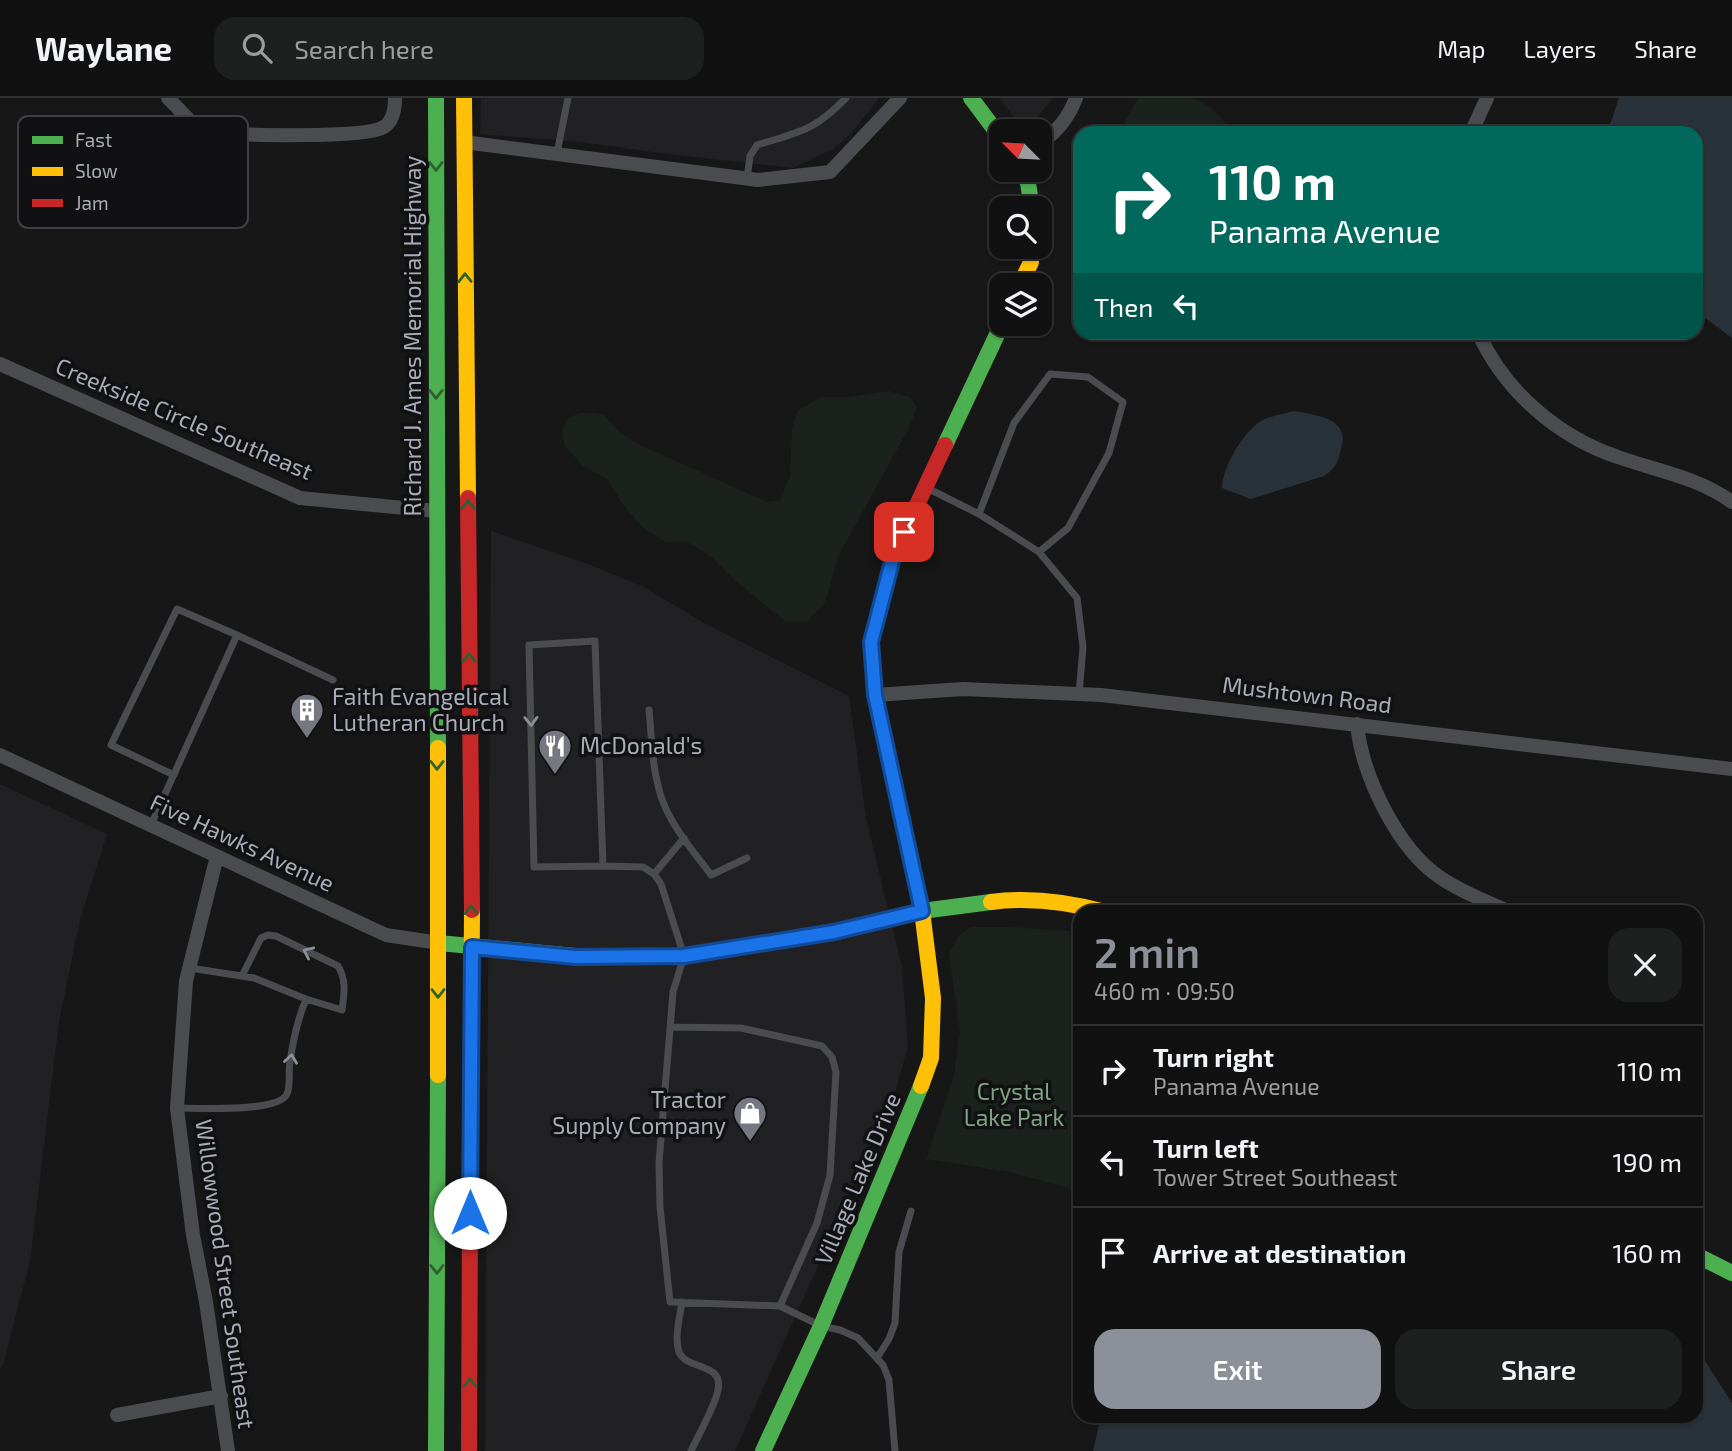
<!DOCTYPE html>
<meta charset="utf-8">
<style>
:root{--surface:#111;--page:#1e1f1f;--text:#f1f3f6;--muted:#9c9d9f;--line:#303131;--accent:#8c9099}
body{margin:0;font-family:"Exo 2",sans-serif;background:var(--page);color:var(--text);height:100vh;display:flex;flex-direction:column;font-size:26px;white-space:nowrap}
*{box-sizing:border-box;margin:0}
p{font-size:23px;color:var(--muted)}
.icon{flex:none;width:38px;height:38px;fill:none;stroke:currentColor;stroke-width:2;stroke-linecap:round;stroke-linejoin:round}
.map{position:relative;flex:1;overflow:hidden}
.sheet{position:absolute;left:1073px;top:807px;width:630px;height:518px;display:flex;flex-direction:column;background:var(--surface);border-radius:21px;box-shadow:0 2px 5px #0004,0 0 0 2px var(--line)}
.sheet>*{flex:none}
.top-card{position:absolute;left:1073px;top:28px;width:630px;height:214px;border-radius:21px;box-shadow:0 2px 5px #0004,0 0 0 2px var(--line);background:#00695c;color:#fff;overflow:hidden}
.needle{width:46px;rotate:294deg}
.tools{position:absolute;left:989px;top:21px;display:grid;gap:14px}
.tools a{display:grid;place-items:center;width:63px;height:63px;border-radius:14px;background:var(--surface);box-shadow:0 2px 5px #0004,0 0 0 2px var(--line);font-size:35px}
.pin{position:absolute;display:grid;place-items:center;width:60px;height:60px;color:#fff;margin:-30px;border-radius:14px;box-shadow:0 4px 10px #0006}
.me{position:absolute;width:77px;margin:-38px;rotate:0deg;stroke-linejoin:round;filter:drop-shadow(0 0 5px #0008)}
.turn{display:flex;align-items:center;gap:24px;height:147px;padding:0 21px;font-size:32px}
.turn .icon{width:91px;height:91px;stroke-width:2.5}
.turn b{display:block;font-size:49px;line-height:60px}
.then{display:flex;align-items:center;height:66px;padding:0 21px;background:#0003;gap:14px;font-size:26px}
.round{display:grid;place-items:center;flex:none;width:74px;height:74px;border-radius:21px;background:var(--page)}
.summary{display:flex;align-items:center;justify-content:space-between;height:119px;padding:0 21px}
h1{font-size:42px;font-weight:600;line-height:52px;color:var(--accent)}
.cta{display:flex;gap:14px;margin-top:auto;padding:14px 21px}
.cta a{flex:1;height:80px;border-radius:21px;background:var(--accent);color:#fff;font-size:28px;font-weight:600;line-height:80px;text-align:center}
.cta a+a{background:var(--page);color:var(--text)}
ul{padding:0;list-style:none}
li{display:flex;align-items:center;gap:21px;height:91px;padding:0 21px;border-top:2px solid var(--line)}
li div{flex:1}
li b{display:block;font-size:26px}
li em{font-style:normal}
header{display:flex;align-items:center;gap:42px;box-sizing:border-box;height:98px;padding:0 35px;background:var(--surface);border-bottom:2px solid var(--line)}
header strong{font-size:33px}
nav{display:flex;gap:38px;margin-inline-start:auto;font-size:24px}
.search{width:490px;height:63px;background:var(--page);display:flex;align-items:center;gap:18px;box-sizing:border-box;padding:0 24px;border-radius:21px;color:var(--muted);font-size:26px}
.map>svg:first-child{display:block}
.built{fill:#212124}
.green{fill:#1b211c}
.water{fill:#2a3239}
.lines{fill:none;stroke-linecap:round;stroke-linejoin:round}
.lane{stroke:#4b4c50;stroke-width:7}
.street{stroke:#4b4c50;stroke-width:14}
.fast{stroke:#4caf50;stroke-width:16}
.slow{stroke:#ffc107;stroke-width:16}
.jam{stroke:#c62828;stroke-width:16}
.oneway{stroke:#2e6032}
.oneway2{stroke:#8c9099}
.route-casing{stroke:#114b97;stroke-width:18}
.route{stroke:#1a73e8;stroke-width:12}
.labels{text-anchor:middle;stroke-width:7;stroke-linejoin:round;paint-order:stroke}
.street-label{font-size:23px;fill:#a8adb8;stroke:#111113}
.poi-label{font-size:23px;fill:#a8adb8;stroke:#111113;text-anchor:start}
.park-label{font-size:23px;fill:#7fa381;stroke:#111113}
.key{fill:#111113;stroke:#3e4045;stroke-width:2}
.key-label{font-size:19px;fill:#a8adb8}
</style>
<header>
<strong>Waylane</strong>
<div class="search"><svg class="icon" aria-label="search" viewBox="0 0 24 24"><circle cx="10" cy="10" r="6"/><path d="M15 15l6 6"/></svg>Search here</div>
<nav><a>Map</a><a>Layers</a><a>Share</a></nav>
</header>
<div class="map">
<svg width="1732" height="1353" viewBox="0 0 1732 1353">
<rect width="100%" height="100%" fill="#171717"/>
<!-- built -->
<path class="built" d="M481 0H879L850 37 833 51 793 70 667 56 581 44 480 36Z
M999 0H1053L1039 17 1024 27 1019 25Z
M491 433 588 466 642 488 706 526 849 598 866 720 902 869 908 949 894 998 735 1353H485Z
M0 686 107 736 80 822 59 924 30 1163 3 1267 0 1271Z"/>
<!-- green -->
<path class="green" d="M1138 0H1191L1209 8 1235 35H1122L1125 23Z
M889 293 910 299 917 309 909 330 839 457 825 505 808 523 786 524 737 484 709 457 687 444H666L642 429 622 405 607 381 583 368 564 347 562 333 567 321 579 315H597L605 318 619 334 636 345 767 404 780 402 790 378 792 331 798 312 822 299H847Z
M971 829H1012L1080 834V1093L1010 1074 926 1061 954 977 960 933 949 855 959 837Z"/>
<!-- water -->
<path class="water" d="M1619 0H1732V240L1696 213V35H1607Z
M1294 313C1316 317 1351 320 1341 351 1338 364 1335 371 1324 378L1251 401 1222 390C1222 370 1243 334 1261 323 1270 318 1283 316 1294 313Z
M1696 1249 1732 1305V1353H1093L1101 1318H1696Z"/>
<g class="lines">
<!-- lane -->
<path class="lane" d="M557 55 568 0
M747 81 750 58 757 47C799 34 814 33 846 0
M929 391 979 416 1039 454 1077 500 1083 549 1079 596
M979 416 1014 325 1050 276 1088 279 1123 304 1109 355 1068 430 1039 454
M649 612C652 642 652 675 663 704 673 730 694 754 711 777L747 760
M174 677 111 647 177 511 237 537
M151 727 237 537 333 582
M603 768 534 769 529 547 595 543 603 768 643 769 654 776 661 786 684 858 673 894 659 1065 660 1109 670 1204 780 1208 821 1228 840 1232 858 1240 883 1267 889 1282 895 1353
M654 776 684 740
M190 870 254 880 306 901
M671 929 741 930 822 948 832 959 836 974 830 1077 817 1125 780 1208
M177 1010C197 1010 278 1015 287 996 291 987 288 973 290 964 293 942 298 921 306 901L342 912C344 896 347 883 338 868L276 838 268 837 261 840 242 878
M682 1204C680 1219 674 1239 679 1254 686 1272 724 1264 718 1292 716 1306 698 1338 691 1353
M877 1260 889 1241 895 1225 899 1154 911 1113"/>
<!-- street -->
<path class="street" d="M168 0 194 27 209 34C237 37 364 41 384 29 393 23 395 10 395 0
M1471 35 1487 0
M464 44 758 82 830 74 900 0
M1040 46C1057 33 1068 21 1076 0
M1478 234C1504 293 1558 339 1618 359 1657 373 1697 379 1732 404
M0 266 300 400 436 413
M875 597 963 591 1101 597 1732 671
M1357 626C1362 677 1397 751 1441 780 1461 794 1488 804 1510 814
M0 657 386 837 439 845
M217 758 186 883 177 1010 193 1137 206 1204 228 1353
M117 1317 221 1298"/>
<!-- fast -->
<path class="fast" d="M436 0 438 650
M971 0 1001 40
M1022 72 1028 85 1032 110
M945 347 1002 226
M439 845 575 858H684L834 834 922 813 991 804
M1696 1157 1732 1175
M436 1353 438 977
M763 1353 821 1228 921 988"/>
<!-- slow -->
<path class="slow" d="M464 0 468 400
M1020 187 1031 164V149
M875 598 922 813 933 900 931 960 921 988
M991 804C1029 799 1068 804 1105 814
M438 977V650
M470 1108 472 812"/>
<!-- jam -->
<path class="jam" d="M468 400 472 812
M875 598 871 544 894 456 945 347
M469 1353 470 1108"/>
</g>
<!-- one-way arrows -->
<defs><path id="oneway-chevron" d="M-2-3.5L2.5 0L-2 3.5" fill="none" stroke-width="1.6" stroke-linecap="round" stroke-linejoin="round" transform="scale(1.75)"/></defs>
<g class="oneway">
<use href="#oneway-chevron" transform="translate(436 68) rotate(90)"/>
<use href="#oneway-chevron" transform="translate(465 180) rotate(-91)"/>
<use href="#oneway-chevron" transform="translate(436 296) rotate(90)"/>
<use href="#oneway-chevron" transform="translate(468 407) rotate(-91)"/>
<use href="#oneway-chevron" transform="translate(469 560) rotate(-91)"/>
<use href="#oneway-chevron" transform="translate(437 667) rotate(90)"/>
<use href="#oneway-chevron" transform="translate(471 812) rotate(-91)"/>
<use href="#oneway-chevron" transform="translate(438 895) rotate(90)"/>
<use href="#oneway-chevron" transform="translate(437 1171) rotate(90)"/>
<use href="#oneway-chevron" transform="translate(470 1285) rotate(-90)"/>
</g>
<g class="oneway2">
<use href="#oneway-chevron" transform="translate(531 623) rotate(89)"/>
<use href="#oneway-chevron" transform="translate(308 854) rotate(-155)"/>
<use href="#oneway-chevron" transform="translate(291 961) rotate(-82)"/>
</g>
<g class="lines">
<defs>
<path id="route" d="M470 1115 472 849 575 859 684 858 834 834 922 813 875 597 871 544 894 456 904 434"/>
</defs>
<!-- route casing -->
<use href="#route" class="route-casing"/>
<!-- route -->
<use href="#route" class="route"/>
</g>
<!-- icons -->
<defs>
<symbol id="building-pin" viewBox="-11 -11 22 30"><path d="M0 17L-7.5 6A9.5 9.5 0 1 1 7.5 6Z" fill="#757880" stroke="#111113"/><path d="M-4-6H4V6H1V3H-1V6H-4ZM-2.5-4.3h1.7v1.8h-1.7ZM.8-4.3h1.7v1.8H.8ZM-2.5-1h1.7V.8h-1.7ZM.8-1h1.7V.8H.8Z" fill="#fff"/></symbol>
<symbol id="restaurant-pin" viewBox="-11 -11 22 30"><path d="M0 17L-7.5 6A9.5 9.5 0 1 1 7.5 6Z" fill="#757880" stroke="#111113"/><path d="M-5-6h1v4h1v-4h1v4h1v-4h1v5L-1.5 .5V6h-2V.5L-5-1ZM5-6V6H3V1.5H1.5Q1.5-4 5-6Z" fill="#fff"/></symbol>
<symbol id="shop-pin" viewBox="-11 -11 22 30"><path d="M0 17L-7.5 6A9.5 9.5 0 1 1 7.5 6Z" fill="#757880" stroke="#111113"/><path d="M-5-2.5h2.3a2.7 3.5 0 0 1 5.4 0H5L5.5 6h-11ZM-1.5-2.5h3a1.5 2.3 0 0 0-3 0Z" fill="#fff"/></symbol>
</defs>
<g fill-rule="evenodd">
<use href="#building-pin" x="288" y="593" width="38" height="52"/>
<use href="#restaurant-pin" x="536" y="629" width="38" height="52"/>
<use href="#shop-pin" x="731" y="996" width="38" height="52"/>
</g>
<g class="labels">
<!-- street labels -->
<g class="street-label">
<text transform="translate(413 238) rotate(-90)" y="8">Richard J. Ames Memorial Highway</text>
<text transform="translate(184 321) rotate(23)" y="8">Creekside Circle Southeast</text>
<text transform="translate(1307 597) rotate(7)" y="8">Mushtown Road</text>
<text transform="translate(242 745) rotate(25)" y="8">Five Hawks Avenue</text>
<text transform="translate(858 1081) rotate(-67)" y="8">Village Lake Drive</text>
<text transform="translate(225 1176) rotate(82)" y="8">Willowwood Street Southeast</text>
</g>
<!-- poi labels -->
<g class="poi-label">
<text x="332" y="607">Faith Evangelical<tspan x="332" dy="26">Lutheran Church</tspan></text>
<text x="580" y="656">McDonald's</text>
<text x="726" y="1010" text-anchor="end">Tractor<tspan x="726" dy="26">Supply Company</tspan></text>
</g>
<!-- park labels -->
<g class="park-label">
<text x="1014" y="1002">Crystal<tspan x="1014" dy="26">Lake Park</tspan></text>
</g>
</g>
<!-- legend -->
<rect x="18" y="18" width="230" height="112" rx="10" class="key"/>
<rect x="32" y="38" width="31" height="8" fill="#4caf50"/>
<rect x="32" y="69" width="31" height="9" fill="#ffc107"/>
<rect x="32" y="101" width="31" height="8" fill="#c62828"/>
<g class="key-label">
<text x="75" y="49">Fast</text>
<text x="75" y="80">Slow</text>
<text x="75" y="112">Jam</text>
</g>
</svg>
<div class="tools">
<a><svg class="needle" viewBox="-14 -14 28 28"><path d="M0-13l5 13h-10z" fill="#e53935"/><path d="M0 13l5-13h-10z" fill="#9c9d9f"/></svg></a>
<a><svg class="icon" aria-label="search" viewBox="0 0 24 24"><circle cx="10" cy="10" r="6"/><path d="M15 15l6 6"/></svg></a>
<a><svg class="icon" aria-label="layers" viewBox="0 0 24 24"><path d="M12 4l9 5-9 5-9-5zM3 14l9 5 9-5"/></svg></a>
</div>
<div class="pin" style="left:904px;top:434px;background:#d93025"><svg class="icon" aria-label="arrive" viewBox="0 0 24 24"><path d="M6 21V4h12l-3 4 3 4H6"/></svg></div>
<svg class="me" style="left:470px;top:1115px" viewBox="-20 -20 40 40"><circle r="19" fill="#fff"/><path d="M0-13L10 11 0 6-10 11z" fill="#1a73e8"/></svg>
<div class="top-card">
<div class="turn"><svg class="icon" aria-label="right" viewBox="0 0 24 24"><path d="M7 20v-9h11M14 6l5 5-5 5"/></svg><div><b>110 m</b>Panama Avenue</div></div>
<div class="then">Then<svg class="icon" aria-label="left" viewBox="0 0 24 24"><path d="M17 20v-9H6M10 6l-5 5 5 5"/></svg></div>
</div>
<section class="sheet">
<div class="summary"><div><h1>2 min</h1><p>460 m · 09:50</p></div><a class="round"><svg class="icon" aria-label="close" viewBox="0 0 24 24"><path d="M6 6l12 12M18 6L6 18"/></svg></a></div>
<ul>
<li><svg class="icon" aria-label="right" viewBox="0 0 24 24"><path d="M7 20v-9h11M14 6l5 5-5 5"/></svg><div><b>Turn right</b><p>Panama Avenue</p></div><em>110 m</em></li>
<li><svg class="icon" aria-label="left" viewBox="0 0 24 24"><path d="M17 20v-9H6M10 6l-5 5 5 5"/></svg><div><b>Turn left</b><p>Tower Street Southeast</p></div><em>190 m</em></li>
<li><svg class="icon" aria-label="arrive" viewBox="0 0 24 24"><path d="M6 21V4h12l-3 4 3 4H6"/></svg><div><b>Arrive at destination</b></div><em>160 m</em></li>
</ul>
<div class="cta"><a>Exit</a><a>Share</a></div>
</section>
</div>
